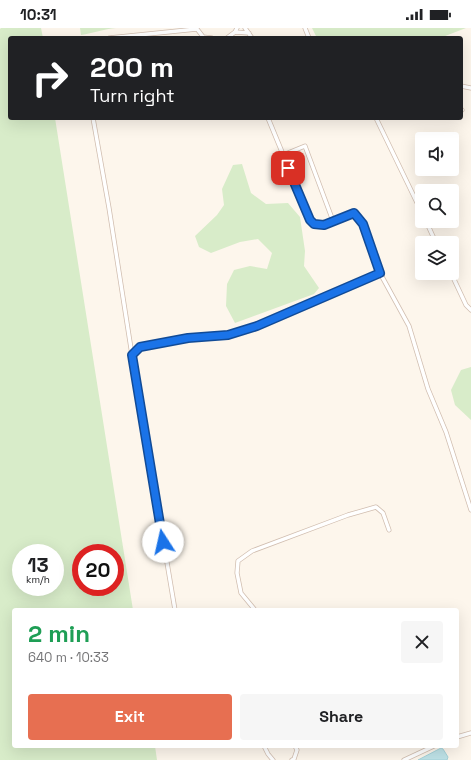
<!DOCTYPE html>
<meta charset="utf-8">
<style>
:root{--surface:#fff;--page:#f6f6f6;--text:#202124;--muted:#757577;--accent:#e76f51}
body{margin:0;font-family:"Space Grotesk",sans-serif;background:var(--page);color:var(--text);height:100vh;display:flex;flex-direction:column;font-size:15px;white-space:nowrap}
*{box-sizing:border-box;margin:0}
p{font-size:13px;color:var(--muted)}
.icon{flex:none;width:22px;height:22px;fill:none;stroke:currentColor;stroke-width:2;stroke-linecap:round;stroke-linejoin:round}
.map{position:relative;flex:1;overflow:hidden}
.sheet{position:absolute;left:12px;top:580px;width:447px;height:140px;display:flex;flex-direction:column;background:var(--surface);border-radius:4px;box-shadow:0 4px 16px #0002}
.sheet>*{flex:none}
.banner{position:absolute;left:8px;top:8px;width:455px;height:84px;border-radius:4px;box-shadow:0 4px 16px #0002;background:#202124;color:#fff;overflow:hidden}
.buttons{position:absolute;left:415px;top:104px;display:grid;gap:8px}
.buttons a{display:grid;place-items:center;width:44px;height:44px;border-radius:4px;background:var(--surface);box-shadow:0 4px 16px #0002;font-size:20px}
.speed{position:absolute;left:12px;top:516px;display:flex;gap:8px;font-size:20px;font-weight:700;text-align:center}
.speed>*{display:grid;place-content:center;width:52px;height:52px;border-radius:50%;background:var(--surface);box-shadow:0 4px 16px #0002;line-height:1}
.speed small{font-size:10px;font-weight:400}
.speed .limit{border:6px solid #d22;background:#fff;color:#111}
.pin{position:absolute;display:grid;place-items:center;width:34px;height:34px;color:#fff;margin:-17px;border-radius:8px;box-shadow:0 2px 6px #0006}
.me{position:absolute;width:44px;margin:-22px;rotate:350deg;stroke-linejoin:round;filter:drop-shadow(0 0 3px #0008)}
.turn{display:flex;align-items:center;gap:14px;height:84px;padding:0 16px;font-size:18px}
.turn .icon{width:52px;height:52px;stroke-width:2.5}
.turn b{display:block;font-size:28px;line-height:34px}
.round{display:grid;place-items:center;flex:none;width:42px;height:42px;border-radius:4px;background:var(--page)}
.head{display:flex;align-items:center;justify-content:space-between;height:68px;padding:0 16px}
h1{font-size:24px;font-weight:800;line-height:30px;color:#1e9e55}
.primary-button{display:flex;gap:8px;margin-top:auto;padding:8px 16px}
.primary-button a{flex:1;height:46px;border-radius:4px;background:var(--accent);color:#fff;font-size:16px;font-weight:800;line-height:46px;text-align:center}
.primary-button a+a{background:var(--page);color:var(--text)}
.status{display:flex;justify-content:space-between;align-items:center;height:28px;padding:0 20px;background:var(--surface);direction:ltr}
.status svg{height:11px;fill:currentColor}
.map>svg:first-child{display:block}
.green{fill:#d8ecc9;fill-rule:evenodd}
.water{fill:#bfe3e8;stroke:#a5d3da}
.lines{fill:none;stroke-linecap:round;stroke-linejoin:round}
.lane-casing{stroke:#d1beb0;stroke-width:5}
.lane{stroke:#fff;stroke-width:3.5}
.route-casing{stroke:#114b97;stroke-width:10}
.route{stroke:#1a73e8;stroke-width:7}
</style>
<div class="status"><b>10:31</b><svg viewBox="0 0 49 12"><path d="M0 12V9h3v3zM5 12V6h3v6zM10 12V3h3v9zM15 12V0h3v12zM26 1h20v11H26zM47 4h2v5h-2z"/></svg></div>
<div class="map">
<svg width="471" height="732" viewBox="0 0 471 732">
<rect width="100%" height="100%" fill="#fdf6ec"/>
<!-- green -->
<path class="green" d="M1 0H41L43 10H10V90H55L133 582H14V718H155L157 732H0V1ZM21 525H55V559H21ZM81 525H115V559H81Z
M80 0H116C104 1 93 5 81 7Z
M312 0H466L440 10H317Z
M242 136 251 165 266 176 288 175 300 189 305 223 304 238 319 260 314 266 235 295 226 278 227 256 234 242 250 238 267 241 272 225 258 211 240 214 211 225 199 219 195 208 217 187 224 177 222 161 233 137Z
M471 339V392L455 377 451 362 461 342Z"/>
<!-- water -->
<path class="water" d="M441 720 443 721 448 729 447 732H418Z"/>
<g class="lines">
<defs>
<path id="lane" d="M245 0 252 10
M305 0 309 10
M235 4 249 5
M203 9 212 10
M109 10 197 1 204 10
M227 10 235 4 237 0
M461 58 471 60
M461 81 462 82
M93 90 109 180 132 327 175 582
M268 90 310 192 314 196 324 197 354 185 363 196 380 245 409 298 428 361 446 404 471 482
M376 90 422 185
M283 127 305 118 333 193
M426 193 436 215
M451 245 466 277 471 282
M132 327 140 319 188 310 229 307 257 298 380 245
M255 582 241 565 237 545 238 533 252 523 348 487 376 479 383 485 389 502
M457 709 471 705
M264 718 268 726 273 732
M292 732 294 731 297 722 295 718
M404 732 434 718"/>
</defs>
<!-- lane casing -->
<use href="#lane" class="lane-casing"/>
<!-- lane -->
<use href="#lane" class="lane"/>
</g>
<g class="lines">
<defs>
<path id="route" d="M163 514 132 327 140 319 188 310 228 307 257 298 380 245 363 196 354 185 324 197 314 196 310 192 288 140"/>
</defs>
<!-- route casing -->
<use href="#route" class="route-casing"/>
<!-- route -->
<use href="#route" class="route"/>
</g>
</svg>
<div class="buttons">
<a><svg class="icon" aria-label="sound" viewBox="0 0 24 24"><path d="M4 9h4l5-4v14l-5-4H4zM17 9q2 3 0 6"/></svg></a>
<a><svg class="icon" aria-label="search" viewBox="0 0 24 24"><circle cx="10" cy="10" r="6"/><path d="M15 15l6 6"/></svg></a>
<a><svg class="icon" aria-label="layers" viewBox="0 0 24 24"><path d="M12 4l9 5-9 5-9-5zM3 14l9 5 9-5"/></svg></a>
</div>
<div class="speed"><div>13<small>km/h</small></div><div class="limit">20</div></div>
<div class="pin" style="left:288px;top:140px;background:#d93025"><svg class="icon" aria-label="arrive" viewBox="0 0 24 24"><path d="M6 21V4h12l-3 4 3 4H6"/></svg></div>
<svg class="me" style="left:163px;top:514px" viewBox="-20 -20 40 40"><circle r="19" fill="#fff"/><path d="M0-13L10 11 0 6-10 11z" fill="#1a73e8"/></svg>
<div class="banner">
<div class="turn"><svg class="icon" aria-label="right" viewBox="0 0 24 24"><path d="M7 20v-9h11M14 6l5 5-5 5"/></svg><div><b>200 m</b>Turn right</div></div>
</div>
<section class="sheet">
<div class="head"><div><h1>2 min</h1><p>640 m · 10:33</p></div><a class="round"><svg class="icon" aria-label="close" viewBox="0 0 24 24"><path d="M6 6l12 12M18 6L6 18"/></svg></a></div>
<div class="primary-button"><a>Exit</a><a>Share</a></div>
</section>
</div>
